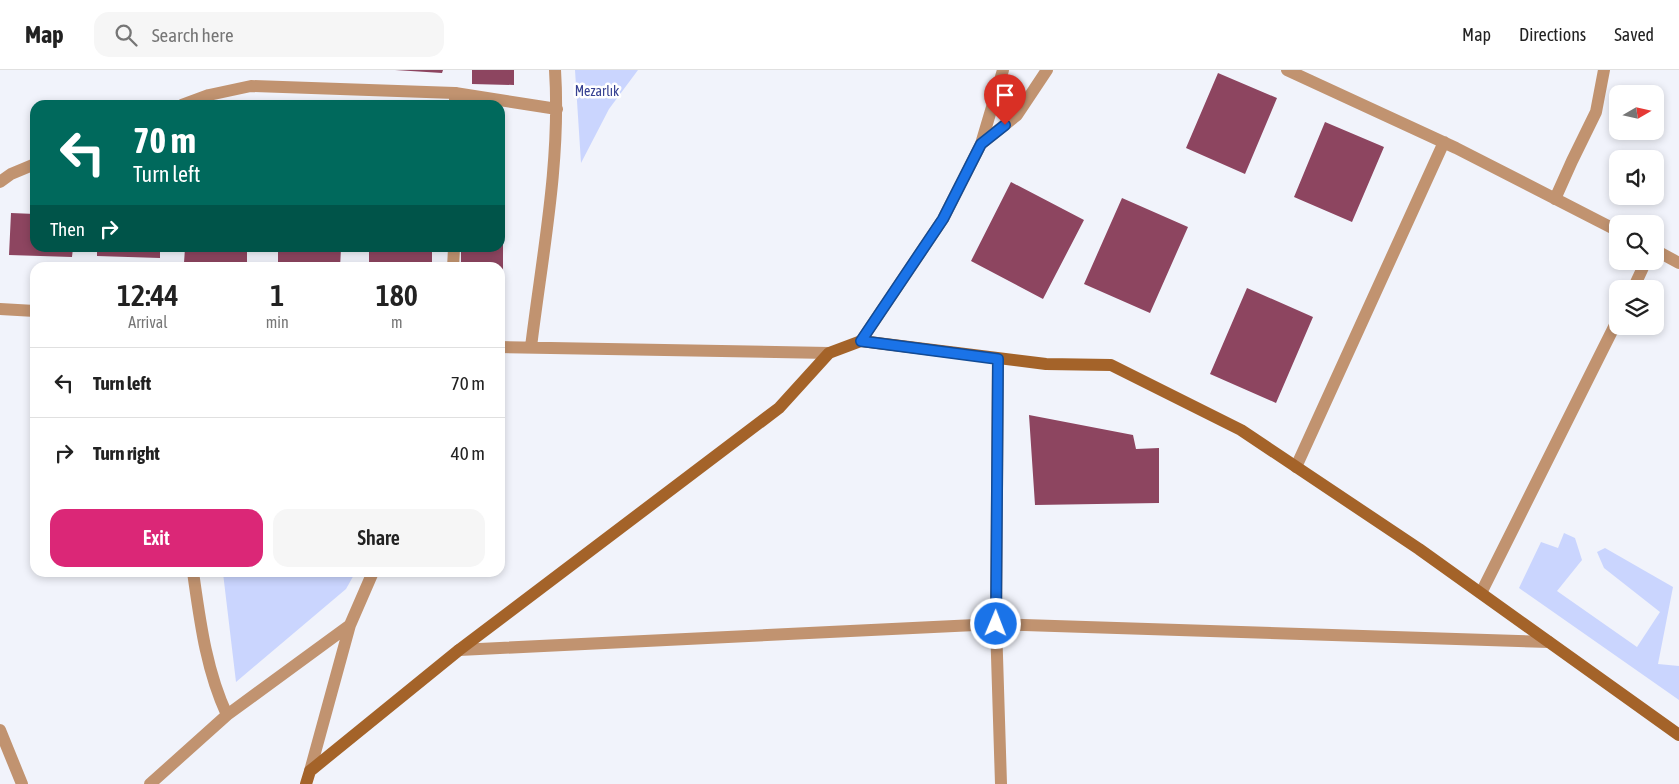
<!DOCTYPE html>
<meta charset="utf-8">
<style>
:root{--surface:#fff;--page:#f6f6f6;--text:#222;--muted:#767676;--line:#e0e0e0;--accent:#db2777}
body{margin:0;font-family:"Asap Condensed",sans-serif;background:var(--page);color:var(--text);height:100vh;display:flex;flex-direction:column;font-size:19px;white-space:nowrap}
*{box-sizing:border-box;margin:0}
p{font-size:16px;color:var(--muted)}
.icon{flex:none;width:28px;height:28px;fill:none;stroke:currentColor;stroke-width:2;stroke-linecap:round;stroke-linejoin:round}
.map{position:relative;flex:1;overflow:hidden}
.drawer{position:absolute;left:30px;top:192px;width:475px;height:315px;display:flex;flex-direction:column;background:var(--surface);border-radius:15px;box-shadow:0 2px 8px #0003}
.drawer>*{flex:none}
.guide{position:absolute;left:30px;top:30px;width:475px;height:152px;border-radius:15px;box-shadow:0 2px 8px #0003;background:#00695c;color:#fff;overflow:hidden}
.needle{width:32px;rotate:81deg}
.controls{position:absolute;left:1609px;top:15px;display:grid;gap:10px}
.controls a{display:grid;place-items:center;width:55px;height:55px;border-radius:10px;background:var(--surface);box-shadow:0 2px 8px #0003;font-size:25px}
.pin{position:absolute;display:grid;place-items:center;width:42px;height:42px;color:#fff;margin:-51px -21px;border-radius:50% 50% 50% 0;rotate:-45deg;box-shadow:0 0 5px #0007}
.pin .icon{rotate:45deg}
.me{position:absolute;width:55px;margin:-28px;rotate:1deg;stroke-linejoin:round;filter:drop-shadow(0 0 4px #0008)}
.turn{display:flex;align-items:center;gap:18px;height:105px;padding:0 20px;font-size:22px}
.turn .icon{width:65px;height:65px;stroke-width:2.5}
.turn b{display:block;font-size:35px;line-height:42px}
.then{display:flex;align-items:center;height:48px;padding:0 20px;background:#0003;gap:10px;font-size:19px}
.eta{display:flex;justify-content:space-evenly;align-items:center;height:85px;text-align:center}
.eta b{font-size:30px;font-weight:600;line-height:35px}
.action{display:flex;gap:10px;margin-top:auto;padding:10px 20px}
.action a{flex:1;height:58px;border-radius:15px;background:var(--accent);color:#fff;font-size:20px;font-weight:600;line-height:58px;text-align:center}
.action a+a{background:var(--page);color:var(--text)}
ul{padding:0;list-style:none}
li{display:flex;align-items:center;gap:15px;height:70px;padding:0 20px;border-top:1px solid var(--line)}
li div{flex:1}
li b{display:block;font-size:19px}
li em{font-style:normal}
header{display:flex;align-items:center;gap:30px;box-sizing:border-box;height:70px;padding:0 25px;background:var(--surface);border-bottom:1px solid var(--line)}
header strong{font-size:24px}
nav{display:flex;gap:28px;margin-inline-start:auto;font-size:18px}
.search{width:350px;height:45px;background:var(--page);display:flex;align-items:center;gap:12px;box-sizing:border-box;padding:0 18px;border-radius:15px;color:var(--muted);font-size:19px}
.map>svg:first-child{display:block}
.green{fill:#cad5fe}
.building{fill:#8d4560}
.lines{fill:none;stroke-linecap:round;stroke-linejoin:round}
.lane{stroke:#c19370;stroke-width:12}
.street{stroke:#c19370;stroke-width:12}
.secondary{stroke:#a46329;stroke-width:12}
.route-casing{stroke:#114b97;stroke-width:12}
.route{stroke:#1a73e8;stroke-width:9}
.labels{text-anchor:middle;stroke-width:5;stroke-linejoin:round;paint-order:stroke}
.park-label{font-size:14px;fill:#364192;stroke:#fff}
</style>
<header>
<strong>Map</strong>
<div class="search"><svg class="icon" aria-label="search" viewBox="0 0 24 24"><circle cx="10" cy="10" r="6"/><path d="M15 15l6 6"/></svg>Search here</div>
<nav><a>Map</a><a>Directions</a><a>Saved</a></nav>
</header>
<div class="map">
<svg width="1679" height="714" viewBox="0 0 1679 714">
<rect width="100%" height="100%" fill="#f1f3fb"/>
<!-- green -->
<path class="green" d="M575 0H638L609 39 581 93Z
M1564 463 1575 468 1582 490 1557 521 1637 577 1660 542 1604 498 1597 482 1605 478 1673 517 1658 594 1679 596V630L1519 518 1541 472 1558 478Z
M223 503V502L355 503 346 519 236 612Z"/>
<!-- building -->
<path class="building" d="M395 0H443L442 3Z
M472 0H514V15L472 14Z
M1218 3 1277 28 1245 104 1186 78Z
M500 51H504L503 114H500Z
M1325 52 1384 77 1352 152 1294 127Z
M1011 112 1084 150 1043 229 971 191Z
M1122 128 1188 157 1150 243 1084 214Z
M500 140H503V203H500V198H461V178H500Z
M11 143 35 144V178H73L72 187 9 185Z
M97 178H160V188L97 186Z
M185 178H247V195L184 193Z
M278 178H341L340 198 278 197Z
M369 178H432V198H369Z
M1247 218 1313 247 1276 333 1210 304Z
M1029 345 1133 365 1136 379 1159 378V433L1035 435Z"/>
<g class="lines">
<!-- lane -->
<path class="lane" d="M455 35V23
M453 198 454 178"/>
<!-- street -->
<path class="street" d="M1287 0 1456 78 1618 161
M182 35 209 25 251 16 455 23 557 39
M981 74 1003 0
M0 112 11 104 35 94
M1555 129 1572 91 1596 42 1604 0
M1655 180 1679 193
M1633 219 1646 191
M0 239 35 241
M861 271 943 149 981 74 1017 45 1047 0
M500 277 829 283
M531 277C542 186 561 92 555 0
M998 289 996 554 1001 714
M1296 397 1444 72
M193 502C200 551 206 600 227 645
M1481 523 1618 249
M459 580 996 554 1549 572
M0 660 22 714
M310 701 350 555
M150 714 227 645 350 555 373 502"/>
<!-- secondary -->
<path class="secondary" d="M306 714 310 701 459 580 779 338 829 283 861 271 1046 294 1111 295 1241 360 1419 479 1679 665"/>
</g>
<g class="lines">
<defs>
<path id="route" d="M996 554 998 289 861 271 943 149 981 74 1005 55"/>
</defs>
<!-- route casing -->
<use href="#route" class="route-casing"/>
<!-- route -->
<use href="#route" class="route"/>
</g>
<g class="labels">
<!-- park labels -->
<g class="park-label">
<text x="597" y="26">Mezarlık</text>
</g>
</g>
</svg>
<div class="controls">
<a><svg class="needle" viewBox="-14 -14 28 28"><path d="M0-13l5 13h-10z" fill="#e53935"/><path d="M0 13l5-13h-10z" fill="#767676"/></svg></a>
<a><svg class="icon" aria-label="sound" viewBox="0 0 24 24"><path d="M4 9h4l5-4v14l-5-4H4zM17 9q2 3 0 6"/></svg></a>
<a><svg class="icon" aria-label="search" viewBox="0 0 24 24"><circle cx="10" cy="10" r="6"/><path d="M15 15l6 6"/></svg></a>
<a><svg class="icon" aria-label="layers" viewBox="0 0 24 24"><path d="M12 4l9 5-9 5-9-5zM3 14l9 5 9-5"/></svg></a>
</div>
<div class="pin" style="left:1005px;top:55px;background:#d93025"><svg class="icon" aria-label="arrive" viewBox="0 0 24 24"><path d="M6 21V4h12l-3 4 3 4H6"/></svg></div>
<svg class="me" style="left:996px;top:554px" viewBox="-20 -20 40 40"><circle r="17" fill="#1a73e8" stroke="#fff" stroke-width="3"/><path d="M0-11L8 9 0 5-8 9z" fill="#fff"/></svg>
<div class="guide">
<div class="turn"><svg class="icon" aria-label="left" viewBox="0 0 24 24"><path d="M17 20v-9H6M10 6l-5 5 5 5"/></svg><div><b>70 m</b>Turn left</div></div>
<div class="then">Then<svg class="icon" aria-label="right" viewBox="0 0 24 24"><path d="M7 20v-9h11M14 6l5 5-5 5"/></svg></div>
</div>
<section class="drawer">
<div class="eta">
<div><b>12:44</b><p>Arrival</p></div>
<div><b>1</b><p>min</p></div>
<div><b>180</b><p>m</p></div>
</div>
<ul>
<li><svg class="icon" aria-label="left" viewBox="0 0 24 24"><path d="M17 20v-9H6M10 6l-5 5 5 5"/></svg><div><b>Turn left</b></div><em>70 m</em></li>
<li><svg class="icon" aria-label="right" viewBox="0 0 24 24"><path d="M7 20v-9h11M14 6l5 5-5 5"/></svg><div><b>Turn right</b></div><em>40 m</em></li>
</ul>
<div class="action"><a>Exit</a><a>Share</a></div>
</section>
</div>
